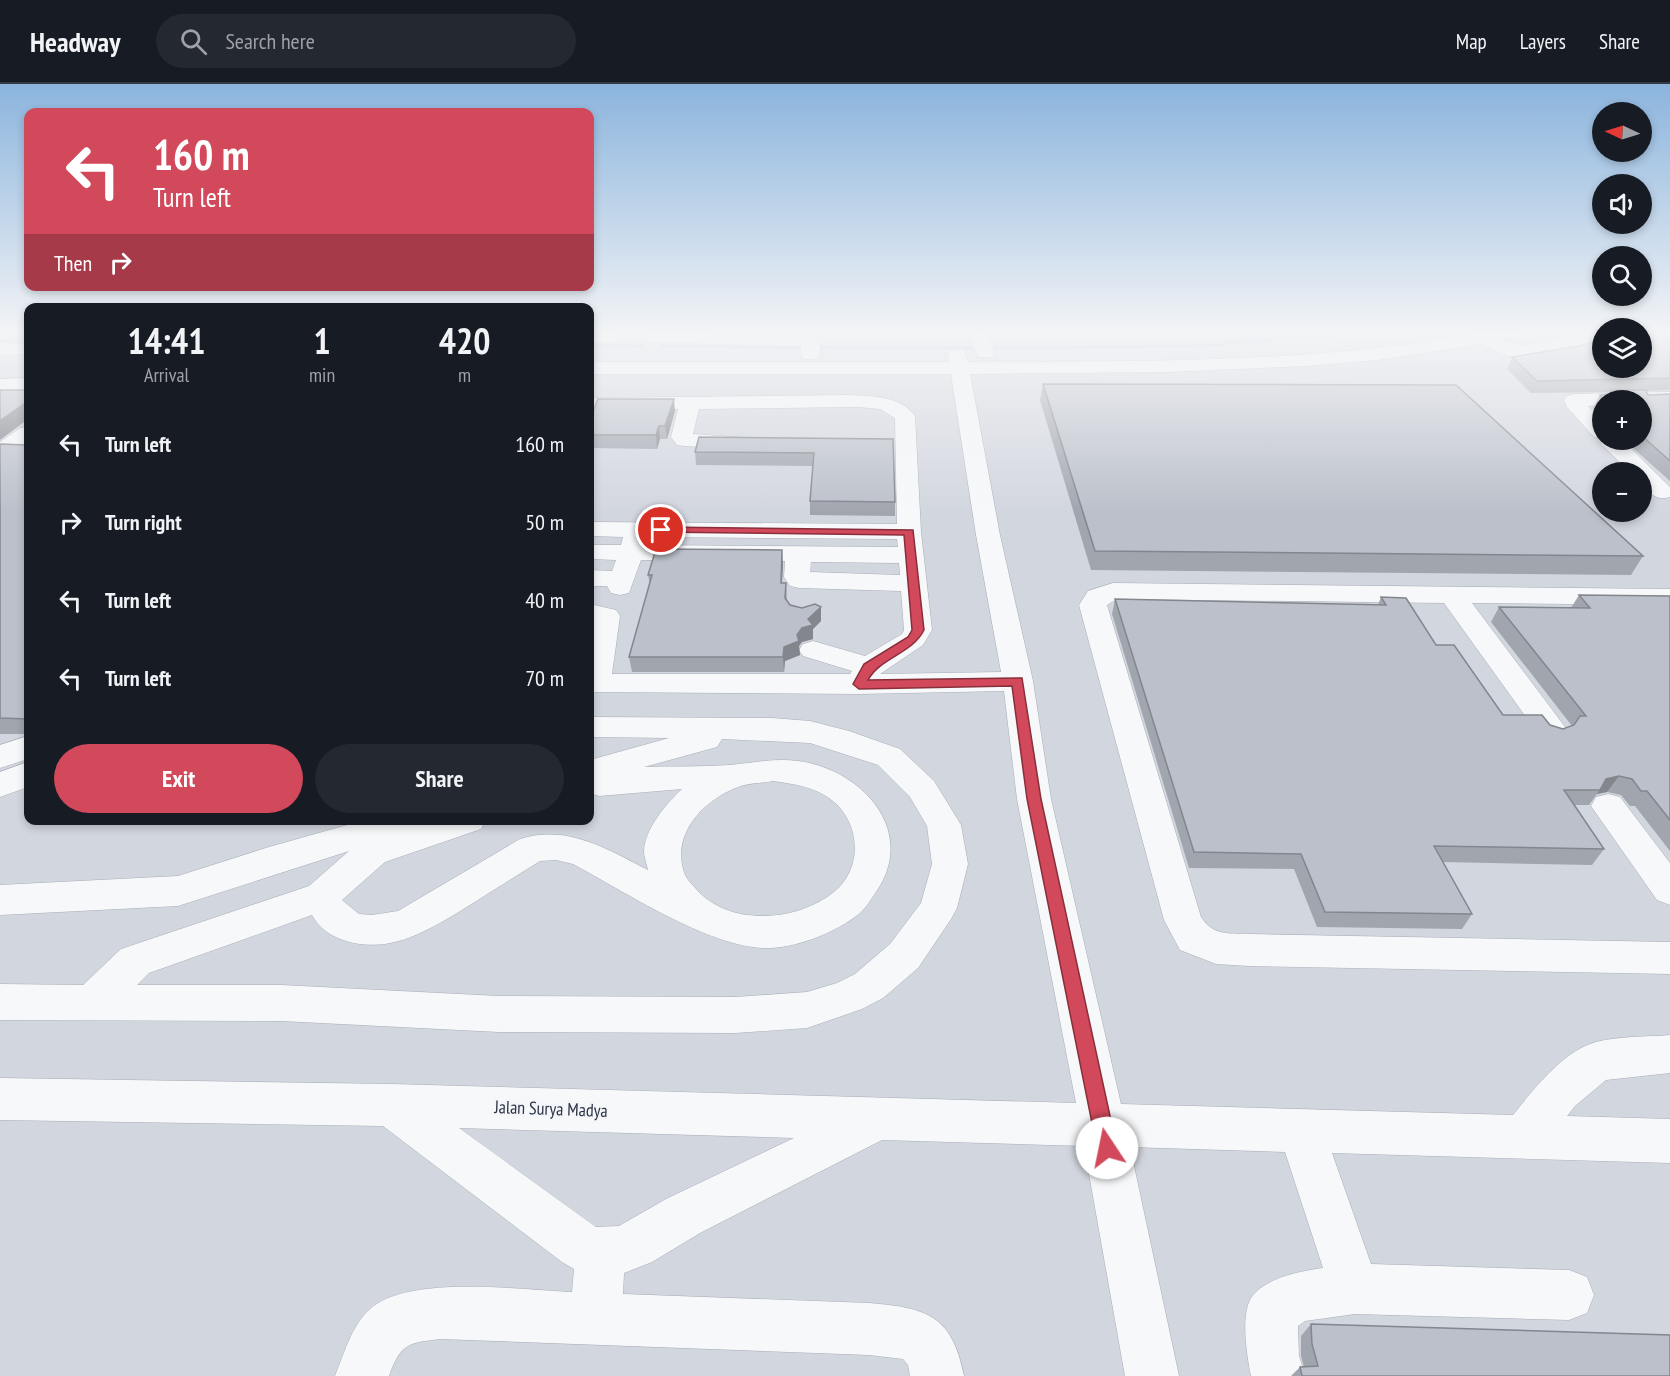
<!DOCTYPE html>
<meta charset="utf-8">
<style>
:root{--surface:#171b24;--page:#242831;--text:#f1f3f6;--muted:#9ea1a6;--line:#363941;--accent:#d1495b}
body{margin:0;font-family:"PT Sans Narrow",sans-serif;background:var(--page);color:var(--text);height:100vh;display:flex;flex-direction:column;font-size:22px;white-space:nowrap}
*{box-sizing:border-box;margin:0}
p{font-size:20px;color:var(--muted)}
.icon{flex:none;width:33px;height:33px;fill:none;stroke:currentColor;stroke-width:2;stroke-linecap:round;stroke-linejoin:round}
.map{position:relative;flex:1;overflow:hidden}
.drawer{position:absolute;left:24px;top:219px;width:570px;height:522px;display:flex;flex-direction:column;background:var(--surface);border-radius:12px;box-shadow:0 3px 9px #0003}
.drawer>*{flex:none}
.guide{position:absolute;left:24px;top:24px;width:570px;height:183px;border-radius:12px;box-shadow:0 3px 9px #0003;background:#d1495b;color:#fff;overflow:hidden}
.needle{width:39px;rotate:274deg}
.buttons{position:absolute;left:1592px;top:18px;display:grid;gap:12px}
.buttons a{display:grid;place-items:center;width:60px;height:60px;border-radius:50%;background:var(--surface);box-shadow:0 3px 9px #0003;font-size:30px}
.pin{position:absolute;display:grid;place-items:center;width:51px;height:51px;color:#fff;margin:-26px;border:3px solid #fff;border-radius:50%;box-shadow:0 2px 6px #0007}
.me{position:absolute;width:66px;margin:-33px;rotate:349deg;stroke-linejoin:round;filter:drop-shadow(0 0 4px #0008)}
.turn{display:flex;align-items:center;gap:21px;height:126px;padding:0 30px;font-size:27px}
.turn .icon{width:78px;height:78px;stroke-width:2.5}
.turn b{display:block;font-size:42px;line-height:51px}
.then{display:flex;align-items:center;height:57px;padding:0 30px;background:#0003;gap:12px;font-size:22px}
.eta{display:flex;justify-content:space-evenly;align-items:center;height:102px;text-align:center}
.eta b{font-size:36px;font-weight:600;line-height:42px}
.button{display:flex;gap:12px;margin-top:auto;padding:12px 30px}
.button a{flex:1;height:69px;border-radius:36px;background:var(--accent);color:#fff;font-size:24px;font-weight:600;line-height:69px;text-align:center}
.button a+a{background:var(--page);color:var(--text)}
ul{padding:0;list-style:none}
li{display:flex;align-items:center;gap:18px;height:78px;padding:0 30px}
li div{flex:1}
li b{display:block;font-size:22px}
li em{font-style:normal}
header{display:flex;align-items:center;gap:36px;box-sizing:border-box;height:84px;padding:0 30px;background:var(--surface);border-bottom:2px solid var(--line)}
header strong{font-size:28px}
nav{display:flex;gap:33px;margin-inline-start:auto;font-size:21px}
.search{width:420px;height:54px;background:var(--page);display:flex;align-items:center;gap:15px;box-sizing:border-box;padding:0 21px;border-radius:33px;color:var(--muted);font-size:22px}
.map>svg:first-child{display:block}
.built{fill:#d2d6de;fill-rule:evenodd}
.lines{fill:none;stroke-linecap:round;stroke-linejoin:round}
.stream{stroke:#9fb4cc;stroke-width:4}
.minor-casing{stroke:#a9aeb7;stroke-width:1}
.minor{fill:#f7f8fa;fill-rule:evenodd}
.wall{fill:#a1a5ae}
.shaded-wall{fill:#83868d}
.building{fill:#bbc0ca;stroke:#83868d;stroke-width:1.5}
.route{fill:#d1495b;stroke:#882f3b;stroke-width:1.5}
.labels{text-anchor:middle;stroke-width:4.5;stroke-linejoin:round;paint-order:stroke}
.near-street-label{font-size:18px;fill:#2b3445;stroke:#f4f6f9}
</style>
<header>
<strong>Headway</strong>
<div class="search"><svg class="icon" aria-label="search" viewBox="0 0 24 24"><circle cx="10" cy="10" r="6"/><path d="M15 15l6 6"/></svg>Search here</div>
<nav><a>Map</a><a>Layers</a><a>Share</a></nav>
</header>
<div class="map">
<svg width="1670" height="1292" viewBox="0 0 1670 1292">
<rect width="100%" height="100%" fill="#e4e7ec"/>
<!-- built -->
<path class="built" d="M0 248H28V736H590V248H1602V284H1641V248H1670V1292H0ZM1602 316H1641V356H1602ZM1602 388H1641V428H1602Z"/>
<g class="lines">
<!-- stream -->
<path class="stream" d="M0 257H28
M590 261 641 262
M661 262 973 264
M993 264 1191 262 1363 248"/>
<defs>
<path id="minor" d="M970 248H988L994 269 992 273H978Z
M1487 248H1525L1522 252 1501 256C1534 270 1568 248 1602 248V256L1533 273 1508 272 1480 260 1377 276 1307 282 1168 288 970 290 1000 451 1033 597 1051 715 1121 1020 1513 1031C1534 1005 1563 967 1596 958 1619 952 1646 953 1670 951V989L1606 996 1575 1022 1567 1032 1670 1035V1079L1332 1069 1371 1180 1569 1186 1587 1193 1594 1211 1587 1229 1569 1236 1355 1230 1305 1237 1298 1242 1299 1272 1305 1292H1251C1247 1272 1239 1226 1254 1210 1270 1193 1301 1187 1323 1184L1285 1068 1130 1063 1179 1292H1125L1084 1062 882 1056 700 1149 652 1178 624 1189 623 1210 869 1219C927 1224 952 1231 964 1292H910L908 1281 903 1275 869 1271 440 1255C408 1259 401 1259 389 1292H335C344 1270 351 1243 369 1226 406 1190 522 1206 572 1208L574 1185 562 1178 383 1042 0 1036V994L391 1000 1076 1019 1017 715 1004 607 859 610 590 608V557L593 537 590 536V520L616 526 620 532 612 590H850L852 587 803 572 799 566 803 560 813 557 865 572 902 550 904 546 901 507 799 504 790 502 784 493 785 477 641 476 629 509 620 511 611 509 607 502H590V486L612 487 616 476 590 475V461H621L623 453 590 452V438L897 440 895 334 880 325 858 323 699 325 693 350 747 354 750 359 747 364 739 365 685 362 677 361 671 353 678 325 590 326V314L850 311C872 312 901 312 915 332L921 448 932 546 923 561 880 590 1001 588 976 451 951 290H590V278H949L948 270 950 266H964L968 278C1141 277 1315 280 1487 248ZM648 453 897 455 898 463 646 461ZM811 478 899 479 900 491 810 488ZM459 1044 794 1054 666 1115 619 1142 596 1143Z
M590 249 618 250 621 254 618 258 590 259Z
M655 249 804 252C817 255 825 262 817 275H803L801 271V262L649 258 646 254 649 250Z
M0 259 28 260V270L0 271Z
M28 294V306L0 307V295Z
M1670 308V320L1641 321V316H1602V321L1588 322 1602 336V356H1622L1670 403V413C1656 417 1651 410 1641 400V388H1630L1602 361 1599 356 1601 354 1594 353 1567 323 1564 316 1567 312 1574 310Z
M28 343V359L22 365 0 372V358L20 344Z
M1113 499 1670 505V521L1472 519 1568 647 1563 654 1552 658 1541 654 1444 519 1117 515 1107 521 1201 833C1213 852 1228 849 1249 850L1670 858V890L1249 882 1216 880 1180 866 1164 836 1079 521 1088 507Z
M590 633 772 634 810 637 849 647 900 665 934 697 961 741 968 780 957 824 951 835 918 884 883 914 862 925 807 944 735 949 499 948 281 937 0 936V900L83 901 121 865 309 802 349 767 178 822 0 831V801L178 792 269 763 365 736H486L481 745 385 778 342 816 359 830 372 831 398 827 520 755C567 740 607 765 648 786 647 780 644 773 644 767 645 744 667 719 682 705L599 712 590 709V676L669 654 590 653ZM722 655 810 659 878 681 910 713 927 742 932 780 921 819 890 860 855 890 837 899 807 908 735 913 499 912 281 901H137L149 889 312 831C319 844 329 851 343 856 391 872 430 845 470 821 493 806 516 792 540 777L556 776 573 780C624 807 714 867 771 864 802 862 835 848 859 830 866 824 871 815 876 808 913 754 874 700 820 682 787 671 762 678 730 681 702 683 672 682 644 683L717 663ZM773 697C793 700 812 702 829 714 861 736 864 784 834 808 797 838 729 843 696 805 693 801 687 796 685 791 669 750 705 714 741 702 751 699 763 699 773 697Z
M28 652V675L0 684V661Z
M28 678V703L0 713V688Z
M1608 710 1620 713 1670 779V821L1657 816 1591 722 1596 713Z"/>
</defs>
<!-- minor casing -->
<use href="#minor" class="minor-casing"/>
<!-- minor -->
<use href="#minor" class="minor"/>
</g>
<!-- wall -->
<path class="wall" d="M702 248H876V250L834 249V252Z
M1670 248V306L1646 307 1648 311 1670 310V397L1624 356H1641V316H1602V335L1593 324 1600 311 1609 310 1610 308 1531 309 1507 285 1512 273Z
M1043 300 1643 472 1631 491 1091 486 1040 316Z
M675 327 667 355H660L657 365 590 364V335Z
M893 355 895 418V432L810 431V417L813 382 696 381 695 368Z
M0 360 28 361V650H0Z
M783 480 782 499H786L787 516 790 521 802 524 821 523V537L813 545V555L802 558 799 562 800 571 785 577 784 588H632L629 573 650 501 648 491Z
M1579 511 1670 512V767L1635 722H1630L1621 711 1607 708 1597 710 1589 721H1575L1604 765 1592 781 1443 778 1472 830 1462 845 1317 843 1294 785 1189 784 1112 530 1115 515 1378 521 1381 513 1436 561 1503 631 1550 641 1563 645 1572 642 1491 538 1499 523 1571 524Z
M1311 1240 1670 1292H1291L1300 1283H1304L1301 1272V1252Z"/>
<!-- shaded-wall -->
<path class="shaded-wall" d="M674 315 675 327 667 355 665 342Z
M28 317V335L0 356V337Z
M659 342 660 355 657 365 656 351Z
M782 466 783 480 781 512V499Z
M821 523V537L813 545V555L802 558 799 562 800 571 785 577 784 588 783 573 784 563 808 535Z
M1619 692 1607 708 1597 710 1606 695Z"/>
<!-- building -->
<path class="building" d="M1641 248H1670V294L1537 297 1512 273 1578 262 1602 257V284H1641Z
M1043 300 1456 301 1643 472 1095 467Z
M0 306H28V317L0 337Z
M1611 306H1646L1648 311 1670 310V377L1641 351V316H1604L1600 311 1610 310Z
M598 315H674L665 342H659L656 351H590V335Z
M699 353 893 355 895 418 810 417 814 369 695 368Z
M0 360 28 361V635L0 634Z
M656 465 782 466 781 499H786L785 514 790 521 802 524 815 520 821 523 808 535 813 541 802 544 797 551 799 557 784 563 783 573H629L652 491H648Z
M1579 511 1670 512V736L1647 707H1641L1632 695 1619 692 1606 695 1600 706H1564L1604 765 1434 762 1472 830 1325 828 1301 770 1194 768 1115 515 1386 521 1381 513 1406 514 1436 561H1454L1503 631H1542L1550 641 1563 645 1574 641 1580 632H1586L1499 523 1590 524Z
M1311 1240 1670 1251V1292H1302L1300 1283 1318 1282 1312 1260Z"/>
<!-- sky -->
<linearGradient id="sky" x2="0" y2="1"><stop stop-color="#8bb4dd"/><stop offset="0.58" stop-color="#f3f4f6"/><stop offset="1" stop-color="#f3f4f6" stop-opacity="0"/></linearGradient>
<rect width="1670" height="429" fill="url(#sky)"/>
<!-- route -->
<path class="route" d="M661 443 913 446 924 546C912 570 881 573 868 596L1022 594 1041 715 1117 1064 1114 1071 1107 1074 1100 1071 1097 1064 1027 715 1012 602 859 605 853 600 864 580 908 553 912 546 904 451 657 448V444Z"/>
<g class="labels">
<!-- near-street labels -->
<g class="near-street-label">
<text transform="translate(551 1025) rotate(2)" y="6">Jalan Surya Madya</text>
</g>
</g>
</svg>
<div class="buttons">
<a><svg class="needle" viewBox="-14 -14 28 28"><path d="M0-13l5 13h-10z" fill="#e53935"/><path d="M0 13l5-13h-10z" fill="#9ea1a6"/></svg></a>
<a><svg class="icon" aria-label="sound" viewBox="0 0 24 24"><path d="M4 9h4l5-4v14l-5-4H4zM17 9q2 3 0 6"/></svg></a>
<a><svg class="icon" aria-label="search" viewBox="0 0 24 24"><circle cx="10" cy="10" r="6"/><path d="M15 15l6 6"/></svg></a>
<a><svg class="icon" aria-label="layers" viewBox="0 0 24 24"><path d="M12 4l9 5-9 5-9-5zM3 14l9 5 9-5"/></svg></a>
<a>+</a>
<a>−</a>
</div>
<div class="pin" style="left:661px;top:446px;background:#d93025"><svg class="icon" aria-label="arrive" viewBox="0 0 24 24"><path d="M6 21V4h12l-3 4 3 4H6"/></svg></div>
<svg class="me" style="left:1107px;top:1064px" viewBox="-20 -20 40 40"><circle r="19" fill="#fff"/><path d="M0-13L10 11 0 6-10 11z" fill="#d1495b"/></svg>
<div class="guide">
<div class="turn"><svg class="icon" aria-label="left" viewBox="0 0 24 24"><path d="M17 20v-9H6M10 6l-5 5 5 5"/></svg><div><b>160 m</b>Turn left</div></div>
<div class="then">Then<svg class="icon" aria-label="right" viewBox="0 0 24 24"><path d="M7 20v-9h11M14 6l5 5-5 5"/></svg></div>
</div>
<section class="drawer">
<div class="eta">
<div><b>14:41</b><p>Arrival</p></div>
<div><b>1</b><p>min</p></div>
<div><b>420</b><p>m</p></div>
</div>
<ul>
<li><svg class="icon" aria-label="left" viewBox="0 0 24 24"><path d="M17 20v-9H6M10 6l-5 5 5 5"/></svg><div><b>Turn left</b></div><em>160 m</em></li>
<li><svg class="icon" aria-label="right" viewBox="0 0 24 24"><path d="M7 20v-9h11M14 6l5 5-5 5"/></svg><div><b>Turn right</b></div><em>50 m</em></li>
<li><svg class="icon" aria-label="left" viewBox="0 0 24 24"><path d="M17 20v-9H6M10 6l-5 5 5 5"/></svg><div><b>Turn left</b></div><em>40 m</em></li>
<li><svg class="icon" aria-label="left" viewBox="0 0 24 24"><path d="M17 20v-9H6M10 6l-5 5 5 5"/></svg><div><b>Turn left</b></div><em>70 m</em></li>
</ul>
<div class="button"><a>Exit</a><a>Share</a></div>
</section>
</div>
